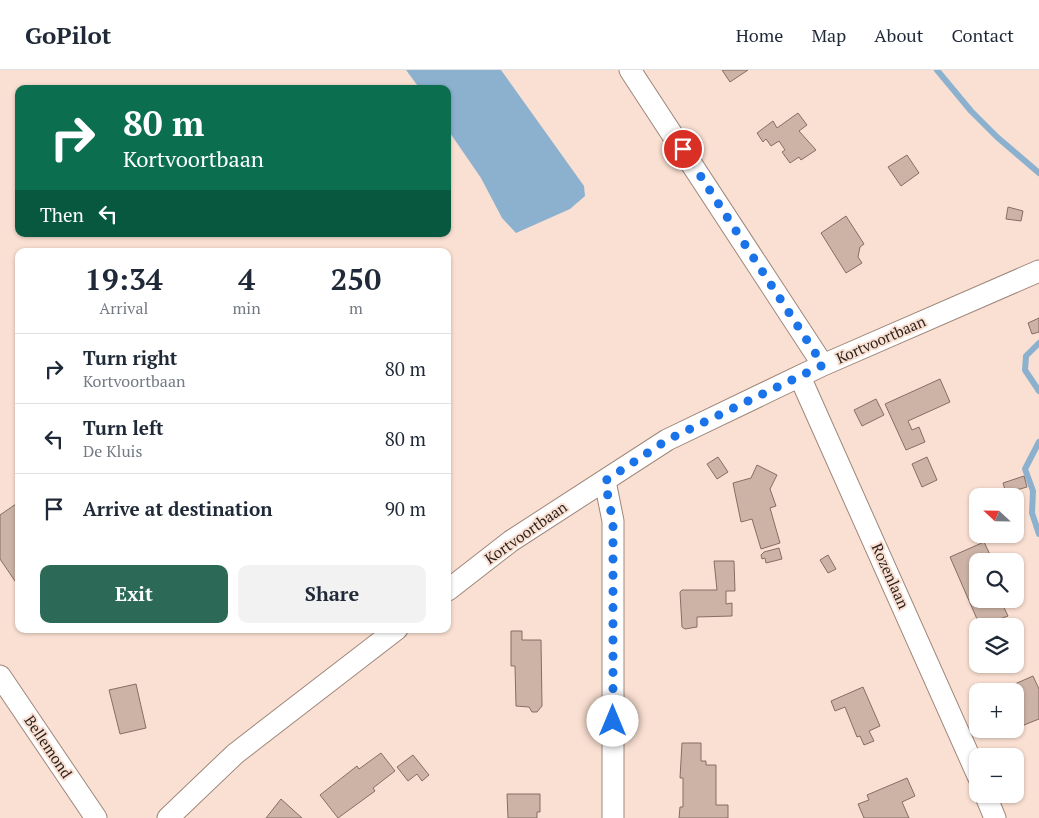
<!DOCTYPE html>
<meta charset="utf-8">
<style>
:root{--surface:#fff;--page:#f2f2f3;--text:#1f2937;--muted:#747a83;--line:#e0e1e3;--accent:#2c6a57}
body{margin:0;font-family:"PT Serif",serif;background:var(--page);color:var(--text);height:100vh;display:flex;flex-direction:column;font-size:19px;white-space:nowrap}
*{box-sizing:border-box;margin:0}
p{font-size:16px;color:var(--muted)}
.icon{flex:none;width:28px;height:28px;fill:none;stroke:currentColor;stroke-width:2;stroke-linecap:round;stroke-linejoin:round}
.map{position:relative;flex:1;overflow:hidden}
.drawer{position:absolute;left:15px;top:178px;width:436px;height:385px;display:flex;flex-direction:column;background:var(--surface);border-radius:10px;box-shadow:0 1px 4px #0004}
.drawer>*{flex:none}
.banner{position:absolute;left:15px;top:15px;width:436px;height:152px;border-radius:10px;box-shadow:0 1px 4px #0004;background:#0b6e4f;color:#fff;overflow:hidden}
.needle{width:32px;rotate:292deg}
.fabs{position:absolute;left:969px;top:418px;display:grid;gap:10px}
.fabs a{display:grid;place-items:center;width:55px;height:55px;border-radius:10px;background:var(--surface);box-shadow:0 1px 4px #0004;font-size:25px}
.pin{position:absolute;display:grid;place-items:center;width:42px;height:42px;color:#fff;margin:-21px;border:2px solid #fff;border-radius:50%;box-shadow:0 1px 5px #0007}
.me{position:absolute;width:55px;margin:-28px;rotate:0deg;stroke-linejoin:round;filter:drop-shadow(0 0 4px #0008)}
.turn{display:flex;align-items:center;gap:18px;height:105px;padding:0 25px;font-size:22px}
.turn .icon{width:65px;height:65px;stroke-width:2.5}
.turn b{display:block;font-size:35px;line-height:42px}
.then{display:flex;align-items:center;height:48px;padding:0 25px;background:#0003;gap:10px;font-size:19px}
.eta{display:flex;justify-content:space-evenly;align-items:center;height:85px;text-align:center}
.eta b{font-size:30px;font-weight:800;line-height:35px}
.cta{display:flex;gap:10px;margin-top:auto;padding:10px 25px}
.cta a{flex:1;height:58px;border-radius:10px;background:var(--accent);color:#fff;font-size:20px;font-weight:800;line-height:58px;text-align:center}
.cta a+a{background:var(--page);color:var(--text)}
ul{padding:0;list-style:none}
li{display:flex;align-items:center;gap:15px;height:70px;padding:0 25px;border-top:1px solid var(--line)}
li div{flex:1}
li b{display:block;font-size:19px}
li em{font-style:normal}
header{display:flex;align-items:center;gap:30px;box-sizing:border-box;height:70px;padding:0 25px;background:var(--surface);border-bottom:1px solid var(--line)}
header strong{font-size:24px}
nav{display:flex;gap:28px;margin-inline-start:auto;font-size:18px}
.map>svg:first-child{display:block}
.water{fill:#8bb1cf}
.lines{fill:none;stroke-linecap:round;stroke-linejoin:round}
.stream{stroke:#8bb1cf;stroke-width:6}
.building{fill:#ccb3a6;stroke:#856e62}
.minor-casing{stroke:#9e877b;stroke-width:23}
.minor{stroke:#fff;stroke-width:21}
.route{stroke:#1a73e8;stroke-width:9;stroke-dasharray:0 16.2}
.labels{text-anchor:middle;stroke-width:4;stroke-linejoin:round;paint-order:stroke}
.street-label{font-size:15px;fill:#281f1a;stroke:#fae0d2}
</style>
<header>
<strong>GoPilot</strong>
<nav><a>Home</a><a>Map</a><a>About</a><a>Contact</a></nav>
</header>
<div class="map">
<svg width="1039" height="748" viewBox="0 0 1039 748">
<rect width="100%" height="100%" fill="#fae0d2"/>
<!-- water -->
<path class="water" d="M406 0H501L584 116 585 126 570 139 516 163 502 148 481 108 448 60V19H420Z"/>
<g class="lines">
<!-- stream -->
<path class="stream" d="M937 0 971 41 997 67 1039 103
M1039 273 1026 286 1025 300 1039 321
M1039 372 1025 399 1033 421 1032 443 1039 464"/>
</g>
<!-- building -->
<path class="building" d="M722 0H748L730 12Z
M798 43 807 55 799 61 816 80 801 90 799 87 790 93 782 82 785 80 779 71 771 76 766 69 763 72 757 63 773 51 777 58Z
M907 85 919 103 901 116 888 97Z
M1008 137 1023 141 1021 151 1006 149Z
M846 146 864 174 860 177 858 187 862 193 846 203 821 163Z
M1039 248V262L1032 264 1028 253Z
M940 309 950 332 908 351 912 360 919 357 925 372 906 380 885 334Z
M876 329 884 345 862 356 854 340Z
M718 387 728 402 717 409 707 394Z
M927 387 937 410 922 417 912 394Z
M757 395 777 405 770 419 776 436 770 438 780 473 761 479 752 449 741 452 733 413 751 408Z
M1024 406 1027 417 1006 423 1003 413Z
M16 434 19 438V512L17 514 0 489V445Z
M984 472 993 491H978V529H1000L1008 546 980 556 950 487Z
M779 478 782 489 766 493 765 488 762 489 761 485 764 482Z
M828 485 836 499 828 503 820 490Z
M714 491H734L735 521H726V534L732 533V546L697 547V557L685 559 682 557 680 522 682 520H717Z
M511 561H522V570H541L542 636 537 642H532L529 637 516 636 515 596H511Z
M1033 606 1039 619V649L1024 655 1015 634V621H1009L1008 617Z
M136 614 146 658 120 664 109 620Z
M863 617 880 656 869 661 874 671 864 675 860 666 857 667 845 637 835 641 831 631Z
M682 673H701V691H706V695H716V735H728V748H679L680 737H683V708H680Z
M381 683 395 701 373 718 375 721 338 748 320 725 357 696 359 699Z
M413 685 429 705 422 711 417 704 408 711 397 697Z
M907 708 915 726 902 732 909 748H864L858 734 869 730 867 725Z
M507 724H540V742H537V748H508Z
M281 729 302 748H266Z"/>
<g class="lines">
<defs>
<path id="minor" d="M630 0 823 295
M800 307 978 706
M605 411 613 451V748
M448 520 511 471 667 370 823 295 1039 201
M0 606 96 748
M985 724 995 748
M168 748 235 684 397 559"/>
</defs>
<!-- minor casing -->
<use href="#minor" class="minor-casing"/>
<!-- minor -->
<use href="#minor" class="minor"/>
</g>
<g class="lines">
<!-- route -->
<path class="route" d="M613 651V452L605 411 667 370 823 295 683 79"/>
</g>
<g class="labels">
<!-- street labels -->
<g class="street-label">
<text transform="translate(881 270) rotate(-24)" y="5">Kortvoortbaan</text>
<text transform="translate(526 463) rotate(-35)" y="5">Kortvoortbaan</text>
<text transform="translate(890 506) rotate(66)" y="5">Rozenlaan</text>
<text transform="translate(48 677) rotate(56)" y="5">Bellemond</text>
</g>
</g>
</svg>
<div class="fabs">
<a><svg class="needle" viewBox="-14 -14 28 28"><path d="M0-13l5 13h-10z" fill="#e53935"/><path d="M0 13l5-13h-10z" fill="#747a83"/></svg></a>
<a><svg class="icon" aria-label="search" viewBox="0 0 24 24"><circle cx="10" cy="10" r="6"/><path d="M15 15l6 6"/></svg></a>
<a><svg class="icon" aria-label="layers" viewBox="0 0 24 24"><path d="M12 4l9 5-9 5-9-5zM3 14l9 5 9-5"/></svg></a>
<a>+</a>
<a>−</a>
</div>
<div class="pin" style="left:683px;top:79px;background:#d93025"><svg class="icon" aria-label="arrive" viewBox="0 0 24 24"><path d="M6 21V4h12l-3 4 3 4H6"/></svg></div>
<svg class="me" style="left:613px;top:651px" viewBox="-20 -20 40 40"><circle r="19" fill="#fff"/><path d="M0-13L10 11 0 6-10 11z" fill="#1a73e8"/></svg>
<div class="banner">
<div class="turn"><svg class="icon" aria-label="right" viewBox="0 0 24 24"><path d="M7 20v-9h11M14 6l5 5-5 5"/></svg><div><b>80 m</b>Kortvoortbaan</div></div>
<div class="then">Then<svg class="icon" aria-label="left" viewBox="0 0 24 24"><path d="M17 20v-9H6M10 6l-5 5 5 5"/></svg></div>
</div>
<section class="drawer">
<div class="eta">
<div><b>19:34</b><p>Arrival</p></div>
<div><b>4</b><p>min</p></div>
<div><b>250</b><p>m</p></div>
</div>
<ul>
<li><svg class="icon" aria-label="right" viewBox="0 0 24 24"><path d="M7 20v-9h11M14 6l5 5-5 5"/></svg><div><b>Turn right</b><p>Kortvoortbaan</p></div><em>80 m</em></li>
<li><svg class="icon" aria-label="left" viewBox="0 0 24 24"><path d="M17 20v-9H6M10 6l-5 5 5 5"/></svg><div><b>Turn left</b><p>De Kluis</p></div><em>80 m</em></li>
<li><svg class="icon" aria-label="arrive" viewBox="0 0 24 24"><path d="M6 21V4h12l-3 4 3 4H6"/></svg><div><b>Arrive at destination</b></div><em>90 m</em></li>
</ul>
<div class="cta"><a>Exit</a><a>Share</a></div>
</section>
</div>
